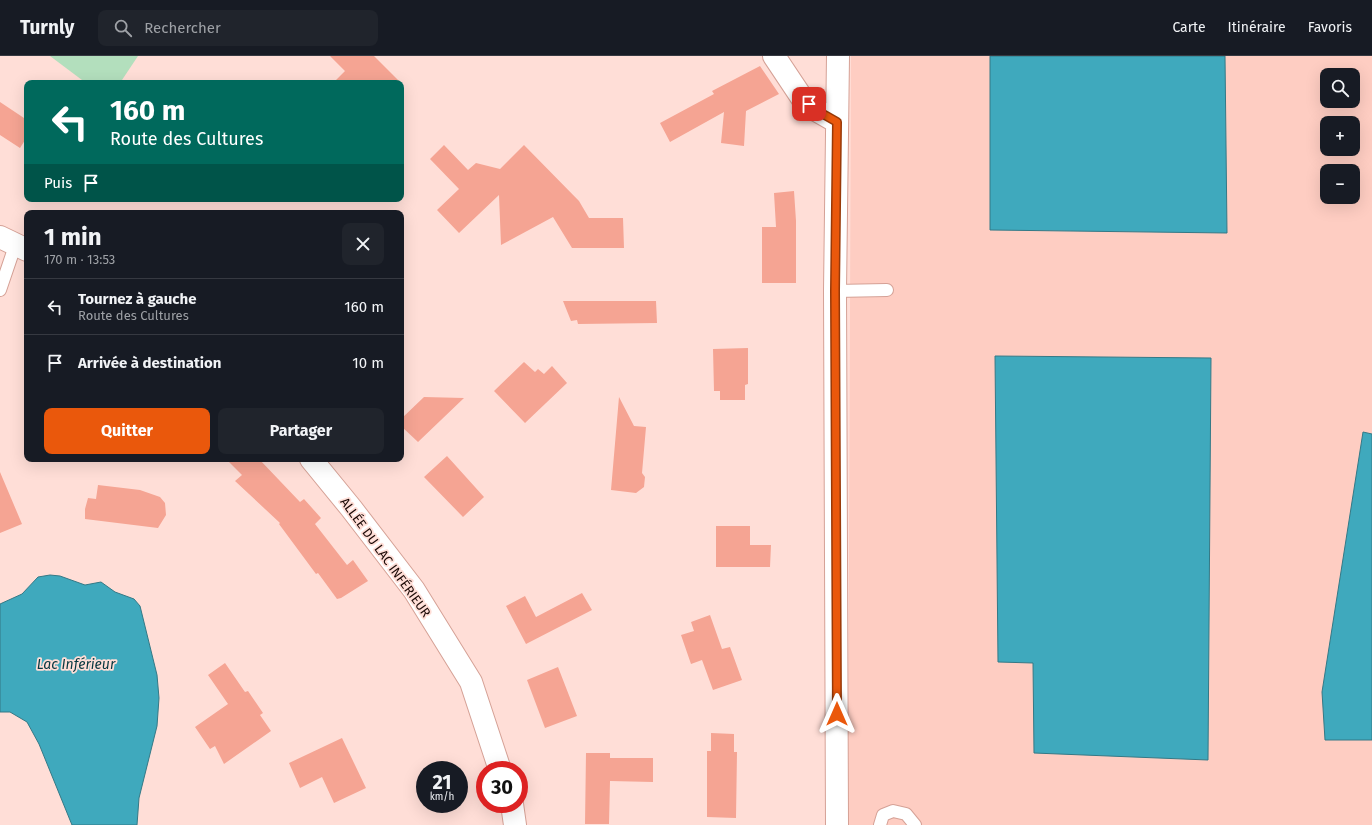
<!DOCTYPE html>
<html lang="fr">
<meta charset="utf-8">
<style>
:root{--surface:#171b24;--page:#20242c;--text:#f1f3f6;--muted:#9ea1a6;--line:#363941;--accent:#ea580c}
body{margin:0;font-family:"Fira Sans",sans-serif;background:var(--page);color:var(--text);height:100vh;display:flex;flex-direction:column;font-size:15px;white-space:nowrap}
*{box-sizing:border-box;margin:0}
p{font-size:13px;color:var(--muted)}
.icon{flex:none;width:22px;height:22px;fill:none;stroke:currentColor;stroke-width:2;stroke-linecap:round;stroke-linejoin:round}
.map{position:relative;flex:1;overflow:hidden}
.panel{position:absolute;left:24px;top:154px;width:380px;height:252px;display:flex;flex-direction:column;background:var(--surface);border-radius:8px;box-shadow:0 4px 16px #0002}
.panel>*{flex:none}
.hud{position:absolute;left:24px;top:24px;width:380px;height:122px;border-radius:8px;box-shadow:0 4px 16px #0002;background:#00695c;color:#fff;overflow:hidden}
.fabs{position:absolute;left:1320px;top:12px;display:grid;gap:8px}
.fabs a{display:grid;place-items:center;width:40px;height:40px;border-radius:8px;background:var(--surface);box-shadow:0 4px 16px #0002;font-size:20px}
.speed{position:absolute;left:416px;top:705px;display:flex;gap:8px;font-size:20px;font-weight:700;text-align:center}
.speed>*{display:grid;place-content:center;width:52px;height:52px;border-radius:50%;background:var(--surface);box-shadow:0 4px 16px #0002;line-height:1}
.speed small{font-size:10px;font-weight:400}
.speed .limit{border:6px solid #d22;background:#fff;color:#111}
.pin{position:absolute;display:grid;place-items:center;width:34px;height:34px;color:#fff;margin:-17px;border-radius:8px;box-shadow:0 2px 6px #0006}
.me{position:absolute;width:44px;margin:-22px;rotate:0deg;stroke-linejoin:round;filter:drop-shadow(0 0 3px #0008)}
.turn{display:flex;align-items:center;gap:14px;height:84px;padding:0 20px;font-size:18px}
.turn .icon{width:52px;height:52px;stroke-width:2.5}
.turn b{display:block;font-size:28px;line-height:34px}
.then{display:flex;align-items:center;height:38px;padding:0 20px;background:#0003;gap:8px;font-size:15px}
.round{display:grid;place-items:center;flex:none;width:42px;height:42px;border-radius:8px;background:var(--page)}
.overview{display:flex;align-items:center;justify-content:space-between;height:68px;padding:0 20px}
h1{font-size:24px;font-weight:700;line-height:30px}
.cta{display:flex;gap:8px;margin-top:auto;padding:8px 20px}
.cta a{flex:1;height:46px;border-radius:8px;background:var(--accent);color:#fff;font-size:16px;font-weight:700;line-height:46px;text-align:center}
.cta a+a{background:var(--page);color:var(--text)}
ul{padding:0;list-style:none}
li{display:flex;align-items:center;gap:12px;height:56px;padding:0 20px;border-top:1px solid var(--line)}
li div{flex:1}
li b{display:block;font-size:15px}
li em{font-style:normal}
header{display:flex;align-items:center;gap:24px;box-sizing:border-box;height:56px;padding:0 20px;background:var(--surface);border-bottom:1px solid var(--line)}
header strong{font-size:19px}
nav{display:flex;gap:22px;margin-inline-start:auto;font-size:14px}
.search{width:280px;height:36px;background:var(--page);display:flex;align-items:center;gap:10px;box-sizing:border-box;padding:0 14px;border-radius:8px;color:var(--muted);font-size:15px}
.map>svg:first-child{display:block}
.built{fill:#fecdc2;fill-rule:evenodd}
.green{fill:#b3dfbd}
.water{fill:#3fa9bd;stroke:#347986}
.building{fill:#f5a493}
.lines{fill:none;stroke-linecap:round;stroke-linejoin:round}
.service-casing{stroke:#d5a196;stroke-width:14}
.minor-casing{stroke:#d5a196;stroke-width:24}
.service{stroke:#fff;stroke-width:12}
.minor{stroke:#fff;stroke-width:22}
.route-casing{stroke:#983908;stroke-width:10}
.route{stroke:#ea580c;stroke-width:7}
.labels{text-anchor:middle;stroke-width:3.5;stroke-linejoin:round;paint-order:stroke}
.street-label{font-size:13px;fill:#190805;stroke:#ffded7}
.water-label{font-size:14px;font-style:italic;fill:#053740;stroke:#ffded7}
</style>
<header>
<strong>Turnly</strong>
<div class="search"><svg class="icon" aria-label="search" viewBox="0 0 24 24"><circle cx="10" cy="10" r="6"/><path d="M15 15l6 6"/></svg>Rechercher</div>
<nav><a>Carte</a><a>Itinéraire</a><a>Favoris</a></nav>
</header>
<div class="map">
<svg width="1372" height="769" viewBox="0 0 1372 769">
<rect width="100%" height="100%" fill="#ffded7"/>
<!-- built -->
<path class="built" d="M851 0H1372V769H848ZM1327 19H1353V45H1327ZM1327 67H1353V93H1327ZM1327 115H1353V141H1327Z"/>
<!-- green -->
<path class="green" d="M50 0H138L120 27H86Z"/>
<!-- water -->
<path class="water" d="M990 0H1225L1227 177 990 174Z
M995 300 1211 302 1208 704 1034 697 1033 607 998 606Z
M1363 376 1372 378V684H1325L1322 636Z
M50 519 60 520 85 529 101 526 115 536 134 543 140 550 157 619 159 642 157 670 139 742 137 769H72L39 688 27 666 10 656H0V548L22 538 38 521Z"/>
<!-- building -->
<path class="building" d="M330 0H374L401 27H333L345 15Z
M760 10 779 38 746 55 744 90 721 87 724 56 670 86 660 67 714 38 712 35Z
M0 46 27 64V81L20 92 0 79Z
M444 89 468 114 476 107 500 113 524 89 579 145 589 162H623L624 192H572L553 161 501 189 499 139 459 177 437 154 459 133 430 103Z
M794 135 796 165V227H762V171H776L774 137Z
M563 245H656L657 267 578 268 577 264 571 265Z
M748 292V328L745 329V344H720V335H714L713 293Z
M524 306 535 316 538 313 544 318 552 310 567 327 525 367 494 335Z
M424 341 464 342 418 386 401 370V363Z
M619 341 634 370 646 371 642 417 645 421 644 431 636 437 611 434Z
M447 400 484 441 463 461 424 421Z
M226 403H259L300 446 304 443 321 462 315 468 347 509 353 504 368 525 341 542 337 543 318 517 316 518 279 468 280 467 235 425 242 419Z
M0 416 22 468 0 477Z
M98 429 140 434 160 441 165 447 166 459 158 472 85 463V453L88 442 96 443Z
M716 470H750V489H771L770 511H716Z
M582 537 592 554 526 588 506 550 525 540 536 561Z
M710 559 722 593 730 591 742 624 713 634 702 604 691 608 681 579 694 575 691 566Z
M225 607 245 636 248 635 263 657 260 659 271 675 224 708 215 690 210 693 195 671 228 648 208 619Z
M558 611 577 660 545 672 527 624Z
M711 677 734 678V696H737L736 762 707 761V695H711Z
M342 682 366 732 334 747 322 721 300 732 289 707Z
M586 697H610V702H653V726L610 725 609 768H585Z"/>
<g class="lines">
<defs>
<path id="service" d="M0 234 16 187
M835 235 887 234
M880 769 883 759 893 755 906 758 915 769"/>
<path id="minor" d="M774 0 802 42 816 54 837 66
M0 181 27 194
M311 403 351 452 414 534 471 626 500 714
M512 748 515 769
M837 769 835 235 838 0"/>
</defs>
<!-- service casing -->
<use href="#service" class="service-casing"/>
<!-- minor casing -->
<use href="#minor" class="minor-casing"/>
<!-- service -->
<use href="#service" class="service"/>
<!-- minor -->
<use href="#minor" class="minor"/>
</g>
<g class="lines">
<defs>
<path id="route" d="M809 48 816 54 837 66 835 235 837 658"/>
</defs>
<!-- route casing -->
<use href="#route" class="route-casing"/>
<!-- route -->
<use href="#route" class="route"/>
</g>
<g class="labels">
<!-- street labels -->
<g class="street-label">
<text transform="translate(386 501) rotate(54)" y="5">ALLÉE DU LAC INFÉRIEUR</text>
</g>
<!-- water labels -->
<g class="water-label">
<text x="76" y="613">Lac Inférieur</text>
</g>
</g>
</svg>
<div class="fabs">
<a><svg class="icon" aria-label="search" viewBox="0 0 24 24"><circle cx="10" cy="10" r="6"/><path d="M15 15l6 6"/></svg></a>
<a>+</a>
<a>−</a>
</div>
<div class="speed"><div>21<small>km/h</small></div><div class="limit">30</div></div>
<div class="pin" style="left:809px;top:48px;background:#d93025"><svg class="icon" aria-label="arrive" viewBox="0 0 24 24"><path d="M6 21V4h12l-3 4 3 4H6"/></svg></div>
<svg class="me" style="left:837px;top:658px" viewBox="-20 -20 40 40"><path d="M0-17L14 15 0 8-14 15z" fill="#ea580c" stroke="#fff" stroke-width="4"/></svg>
<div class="hud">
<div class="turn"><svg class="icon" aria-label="left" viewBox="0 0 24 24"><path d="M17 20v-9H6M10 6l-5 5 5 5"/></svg><div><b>160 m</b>Route des Cultures</div></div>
<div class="then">Puis<svg class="icon" aria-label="arrive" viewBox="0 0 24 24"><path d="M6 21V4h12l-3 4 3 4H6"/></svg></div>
</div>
<section class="panel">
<div class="overview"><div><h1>1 min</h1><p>170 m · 13:53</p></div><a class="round"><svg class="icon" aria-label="close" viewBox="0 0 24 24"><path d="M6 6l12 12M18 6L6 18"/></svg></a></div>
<ul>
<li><svg class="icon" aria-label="left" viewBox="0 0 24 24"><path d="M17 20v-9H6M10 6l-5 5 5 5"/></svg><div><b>Tournez à gauche</b><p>Route des Cultures</p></div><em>160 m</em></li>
<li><svg class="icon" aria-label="arrive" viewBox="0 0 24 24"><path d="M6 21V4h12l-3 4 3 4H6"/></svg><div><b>Arrivée à destination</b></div><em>10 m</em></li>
</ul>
<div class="cta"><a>Quitter</a><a>Partager</a></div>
</section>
</div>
